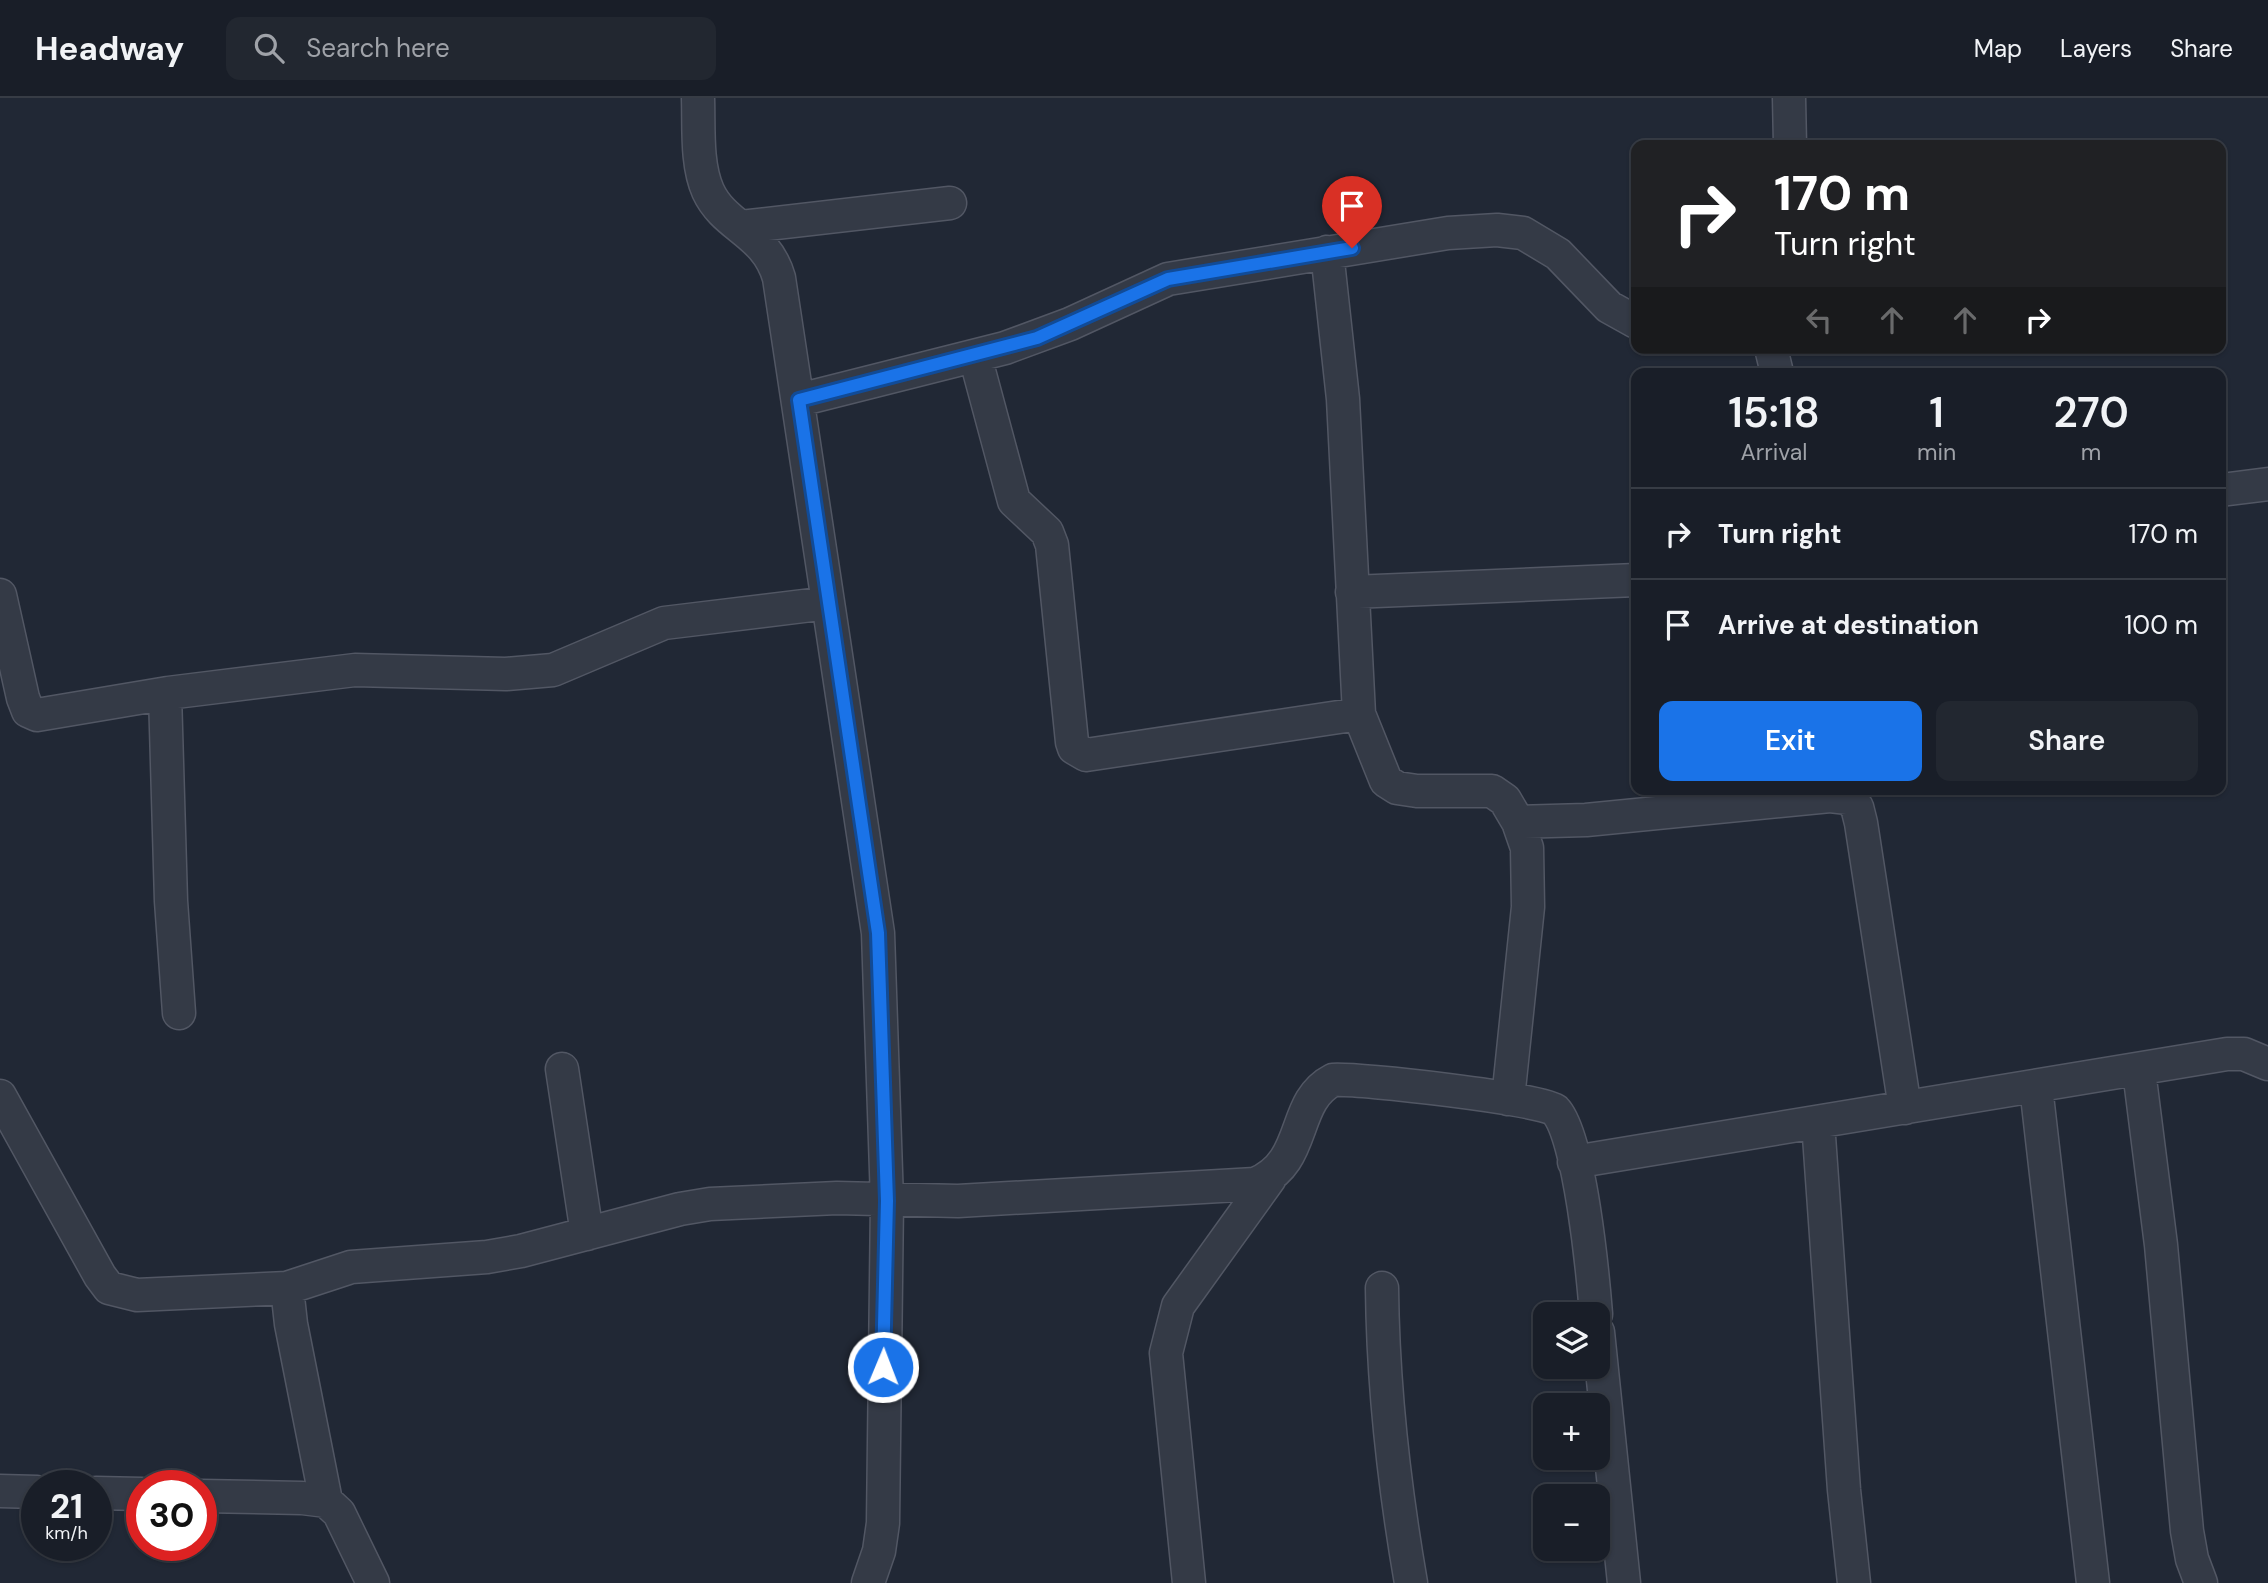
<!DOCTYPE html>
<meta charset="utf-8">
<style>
:root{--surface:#191e28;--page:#222730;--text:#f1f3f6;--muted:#9fa2a8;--line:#373c45;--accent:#1a73e8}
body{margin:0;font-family:"DM Sans",sans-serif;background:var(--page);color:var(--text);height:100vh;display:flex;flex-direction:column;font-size:26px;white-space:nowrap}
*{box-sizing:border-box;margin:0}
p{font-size:23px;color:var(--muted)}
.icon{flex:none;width:38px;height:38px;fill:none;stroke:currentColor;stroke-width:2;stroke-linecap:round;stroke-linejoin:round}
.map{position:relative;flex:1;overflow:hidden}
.drawer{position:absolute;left:1631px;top:270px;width:595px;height:427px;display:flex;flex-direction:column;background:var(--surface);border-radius:14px;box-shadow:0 2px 5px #0004,0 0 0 2px var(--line)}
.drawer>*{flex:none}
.hud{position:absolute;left:1631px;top:42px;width:595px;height:214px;border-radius:14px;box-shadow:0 2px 5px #0004,0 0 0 2px var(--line);background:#202124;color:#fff;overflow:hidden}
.controls{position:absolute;left:1533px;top:1204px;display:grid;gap:14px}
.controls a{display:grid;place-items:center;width:77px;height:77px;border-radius:14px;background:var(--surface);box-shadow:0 2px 5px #0004,0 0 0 2px var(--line);font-size:35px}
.speed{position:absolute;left:21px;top:1372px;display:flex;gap:14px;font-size:35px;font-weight:700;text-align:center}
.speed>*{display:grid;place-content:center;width:91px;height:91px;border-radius:50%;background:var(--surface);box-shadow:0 2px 5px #0004,0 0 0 2px var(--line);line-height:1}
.speed small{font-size:18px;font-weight:400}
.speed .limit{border:10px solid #d22;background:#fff;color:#111}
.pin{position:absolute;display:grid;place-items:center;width:60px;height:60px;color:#fff;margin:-72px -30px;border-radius:50% 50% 50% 0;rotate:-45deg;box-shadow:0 0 7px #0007}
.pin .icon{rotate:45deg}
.me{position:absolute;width:77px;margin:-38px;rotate:1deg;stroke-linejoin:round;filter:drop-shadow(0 0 5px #0008)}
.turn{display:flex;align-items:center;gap:24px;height:147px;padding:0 28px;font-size:32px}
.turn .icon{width:91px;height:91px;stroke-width:2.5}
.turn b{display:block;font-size:49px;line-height:60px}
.lanes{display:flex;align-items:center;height:66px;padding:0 28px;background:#0003;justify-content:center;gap:35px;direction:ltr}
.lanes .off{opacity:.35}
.eta{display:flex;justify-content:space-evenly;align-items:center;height:119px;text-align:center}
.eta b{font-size:42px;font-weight:600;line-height:49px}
.button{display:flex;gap:14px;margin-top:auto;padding:14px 28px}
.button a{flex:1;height:80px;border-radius:14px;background:var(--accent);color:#fff;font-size:28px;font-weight:600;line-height:80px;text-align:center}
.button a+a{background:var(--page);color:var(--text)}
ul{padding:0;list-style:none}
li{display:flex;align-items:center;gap:21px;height:91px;padding:0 28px;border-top:2px solid var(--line)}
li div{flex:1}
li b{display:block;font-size:26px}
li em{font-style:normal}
header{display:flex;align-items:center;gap:42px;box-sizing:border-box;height:98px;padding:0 35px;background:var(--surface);border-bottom:2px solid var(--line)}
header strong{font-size:33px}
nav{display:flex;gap:38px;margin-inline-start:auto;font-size:24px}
.search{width:490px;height:63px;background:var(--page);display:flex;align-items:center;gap:18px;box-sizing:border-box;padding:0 24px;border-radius:14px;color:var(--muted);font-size:26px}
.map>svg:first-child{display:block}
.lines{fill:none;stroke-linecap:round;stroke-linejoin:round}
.street-casing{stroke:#525764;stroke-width:35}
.street{stroke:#343a46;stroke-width:32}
.route-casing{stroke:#114b97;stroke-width:18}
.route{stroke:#1a73e8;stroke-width:12}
</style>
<header>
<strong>Headway</strong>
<div class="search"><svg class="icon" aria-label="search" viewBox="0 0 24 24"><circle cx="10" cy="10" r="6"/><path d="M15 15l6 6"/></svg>Search here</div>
<nav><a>Map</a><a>Layers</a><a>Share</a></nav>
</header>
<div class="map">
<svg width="2268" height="1485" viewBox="0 0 2268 1485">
<rect width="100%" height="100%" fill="#212835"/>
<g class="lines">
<defs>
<path id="street" d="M698 0C699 29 696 66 708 93 725 130 766 134 779 180L878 835 887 1103 883 1425 879 1453 868 1485
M1789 0 1790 47
M741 129 950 105
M1327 154 1343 301 1359 616 1386 683 1397 690 1417 693H1492L1505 702 1518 724 1527 750 1528 809 1508 1001
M1771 250 1777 275
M975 258 1014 403 1047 434 1052 447 1072 644 1074 650 1086 657 1359 616
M799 302 1005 250 1070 226 1168 181 1448 135 1497 132 1523 135 1558 156 1609 209 1636 224
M2221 392 2268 386
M1352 494 1636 482
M0 497 23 600 28 613 37 617 168 595 355 572 506 576 553 572 664 525 828 505
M165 596 171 803 179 915
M1518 724 1586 722 1830 698 1848 700 1857 709 1861 725 1905 1010
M562 971 587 1136
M2139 973 2161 1147 2187 1433 2192 1461 2201 1485
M2036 989 2093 1485
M0 998 100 1178 109 1190 137 1197 287 1190 351 1169 487 1159 521 1153 680 1111 710 1106 837 1100 958 1103 1255 1086C1309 1064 1290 1004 1333 982 1358 980 1543 1001 1555 1012 1580 1037 1593 1178 1596 1216
M1818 1024 1844 1392 1854 1485
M1574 1064 2227 956H2244L2268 966
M287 1190 291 1226 326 1403
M1382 1190C1383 1289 1394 1387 1411 1485
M1598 1234 1624 1485
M0 1393 37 1394
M96 1395 142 1396
M201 1398 302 1400 326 1403 339 1415 373 1485
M1189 1485 1166 1255 1178 1208 1270 1080"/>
</defs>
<!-- street casing -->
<use href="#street" class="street-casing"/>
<!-- street -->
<use href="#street" class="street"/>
</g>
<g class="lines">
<defs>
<path id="route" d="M883 1269 887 1103 878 835 799 302 1037 240 1168 181 1352 150"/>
</defs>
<!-- route casing -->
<use href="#route" class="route-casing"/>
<!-- route -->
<use href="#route" class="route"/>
</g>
</svg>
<div class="controls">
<a><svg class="icon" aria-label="layers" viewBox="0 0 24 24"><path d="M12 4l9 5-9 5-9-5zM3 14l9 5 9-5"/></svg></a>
<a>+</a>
<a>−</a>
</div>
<div class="speed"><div>21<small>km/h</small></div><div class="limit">30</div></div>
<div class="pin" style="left:1352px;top:150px;background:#d93025"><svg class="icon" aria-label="arrive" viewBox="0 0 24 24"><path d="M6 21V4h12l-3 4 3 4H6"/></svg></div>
<svg class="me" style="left:883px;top:1269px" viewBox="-20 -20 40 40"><circle r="17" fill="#1a73e8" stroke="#fff" stroke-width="3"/><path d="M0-11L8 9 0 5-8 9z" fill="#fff"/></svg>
<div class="hud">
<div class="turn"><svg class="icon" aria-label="right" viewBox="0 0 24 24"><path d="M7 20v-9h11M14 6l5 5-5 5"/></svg><div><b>170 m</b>Turn right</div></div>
<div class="lanes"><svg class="icon off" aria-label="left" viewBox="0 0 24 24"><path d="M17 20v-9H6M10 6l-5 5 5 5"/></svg><svg class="icon off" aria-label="ahead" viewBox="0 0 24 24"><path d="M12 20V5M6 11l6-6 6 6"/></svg><svg class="icon off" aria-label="ahead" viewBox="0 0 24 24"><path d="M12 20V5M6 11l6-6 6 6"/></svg><svg class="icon" aria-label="right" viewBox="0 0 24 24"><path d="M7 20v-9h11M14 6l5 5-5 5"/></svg></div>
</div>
<section class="drawer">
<div class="eta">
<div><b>15:18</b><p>Arrival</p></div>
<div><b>1</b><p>min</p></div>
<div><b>270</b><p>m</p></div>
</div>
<ul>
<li><svg class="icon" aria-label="right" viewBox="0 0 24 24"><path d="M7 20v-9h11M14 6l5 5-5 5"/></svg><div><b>Turn right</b></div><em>170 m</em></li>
<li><svg class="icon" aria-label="arrive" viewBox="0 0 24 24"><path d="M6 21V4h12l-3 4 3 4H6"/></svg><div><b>Arrive at destination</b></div><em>100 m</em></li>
</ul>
<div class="button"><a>Exit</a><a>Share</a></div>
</section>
</div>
